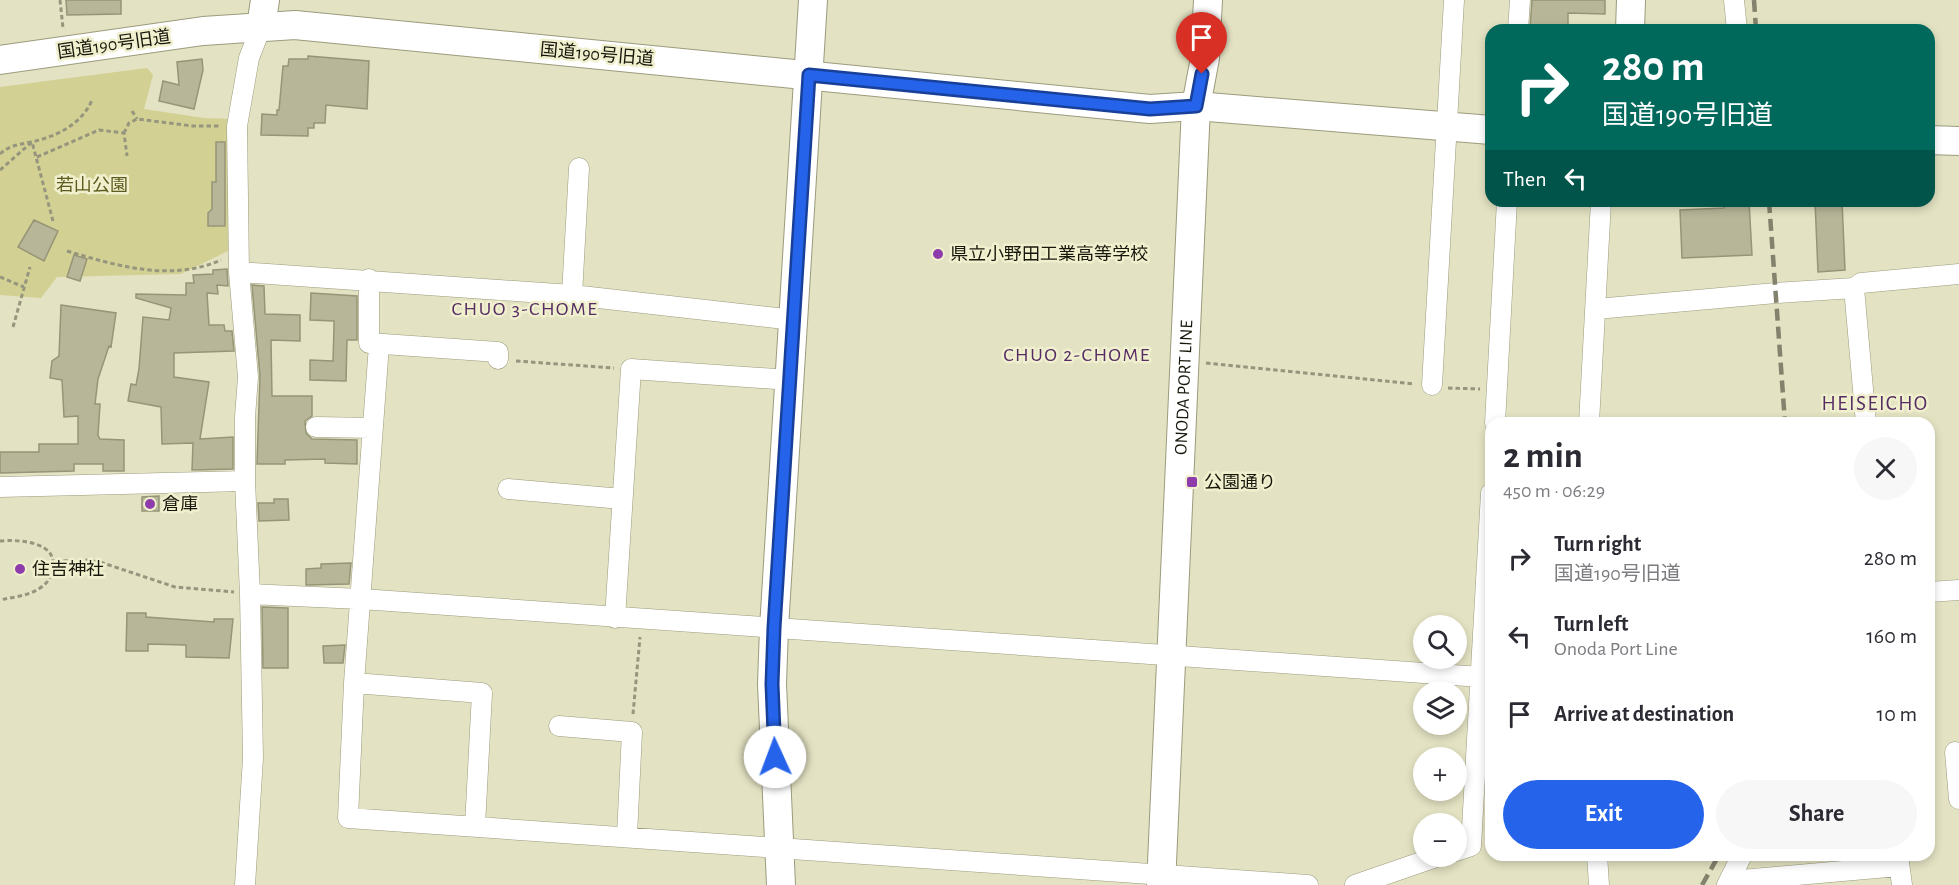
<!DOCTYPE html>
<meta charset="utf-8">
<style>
:root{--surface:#fff;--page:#f7f7f7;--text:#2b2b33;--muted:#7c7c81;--accent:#2563eb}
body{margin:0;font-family:"Alegreya Sans","Noto Sans JP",sans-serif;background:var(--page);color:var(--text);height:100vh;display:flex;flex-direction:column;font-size:22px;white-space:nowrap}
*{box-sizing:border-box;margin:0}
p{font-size:20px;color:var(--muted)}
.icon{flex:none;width:33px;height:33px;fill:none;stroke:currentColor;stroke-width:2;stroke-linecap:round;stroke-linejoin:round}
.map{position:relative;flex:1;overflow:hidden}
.sheet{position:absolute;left:1485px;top:417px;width:450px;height:444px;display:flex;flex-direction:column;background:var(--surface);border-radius:18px;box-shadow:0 3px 9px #0003}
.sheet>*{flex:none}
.top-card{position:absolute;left:1485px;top:24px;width:450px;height:183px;border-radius:18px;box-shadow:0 3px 9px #0003;background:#00695c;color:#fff;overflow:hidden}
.tools{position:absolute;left:1413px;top:615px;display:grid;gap:12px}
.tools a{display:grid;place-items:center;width:54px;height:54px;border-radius:50%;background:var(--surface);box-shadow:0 3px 9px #0003;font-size:30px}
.pin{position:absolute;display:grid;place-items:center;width:51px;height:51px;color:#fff;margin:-62px -26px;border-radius:50% 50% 50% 0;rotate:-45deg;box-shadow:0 0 6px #0007}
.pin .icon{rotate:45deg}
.me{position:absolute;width:66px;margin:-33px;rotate:358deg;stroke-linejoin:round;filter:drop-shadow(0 0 4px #0008)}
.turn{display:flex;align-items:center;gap:21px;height:126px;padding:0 18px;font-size:27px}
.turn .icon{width:78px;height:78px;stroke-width:2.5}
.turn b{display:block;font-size:42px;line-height:51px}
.then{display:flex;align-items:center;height:57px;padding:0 18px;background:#0003;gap:12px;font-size:22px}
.round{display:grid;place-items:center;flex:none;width:63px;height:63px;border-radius:32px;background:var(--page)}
.overview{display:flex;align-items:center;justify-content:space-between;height:102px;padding:0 18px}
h1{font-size:36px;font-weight:700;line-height:45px}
.button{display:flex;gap:12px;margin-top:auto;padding:12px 18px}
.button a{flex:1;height:69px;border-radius:36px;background:var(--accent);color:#fff;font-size:24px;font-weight:700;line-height:69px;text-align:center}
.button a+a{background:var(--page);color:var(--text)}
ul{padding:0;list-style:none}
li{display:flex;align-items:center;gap:18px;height:78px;padding:0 18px}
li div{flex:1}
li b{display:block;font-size:22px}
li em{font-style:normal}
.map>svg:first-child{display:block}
.green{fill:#d3d093}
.building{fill:#b7b698;stroke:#969577;stroke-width:1.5}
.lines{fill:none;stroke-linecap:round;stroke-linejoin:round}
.street-casing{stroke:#9c9b7d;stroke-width:21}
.secondary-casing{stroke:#9c9b7d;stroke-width:30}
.path{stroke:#96957d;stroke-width:3;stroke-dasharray:4.5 3;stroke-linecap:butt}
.street{stroke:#fff;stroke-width:20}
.secondary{stroke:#fff;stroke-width:28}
.rail{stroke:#83826c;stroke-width:4.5;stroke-dasharray:12 6;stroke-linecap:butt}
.route-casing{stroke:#184099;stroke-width:15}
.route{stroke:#2563eb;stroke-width:10}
.poi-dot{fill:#8e3cab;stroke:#f0f0cf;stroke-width:2}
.labels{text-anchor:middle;stroke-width:5;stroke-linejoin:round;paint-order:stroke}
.street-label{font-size:18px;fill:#18170c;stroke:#f0f0cf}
.park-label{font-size:18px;fill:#5d5a1d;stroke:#f0f0cf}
.poi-label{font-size:18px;fill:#18170c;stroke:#f0f0cf;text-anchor:start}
.neighbourhood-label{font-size:20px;letter-spacing:1.5px;fill:#552d63;stroke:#f0f0cf}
.quarter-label{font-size:21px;letter-spacing:1.5px;fill:#552d63;stroke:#f0f0cf}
</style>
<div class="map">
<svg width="1959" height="885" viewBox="0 0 1959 885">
<rect width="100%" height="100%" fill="#e3e2c2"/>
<!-- green -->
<path class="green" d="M147 68 153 75 144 109 204 118 230 119 232 249 181 274 57 277 41 298 0 295V87Z"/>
<!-- building -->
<path class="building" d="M66 0H121V14L67 15Z
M1532 0H1605V14L1568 13V29H1530Z
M308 56 369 61 367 109 326 105 325 123H314V128H308V136L261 135 262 114 277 115V110H279L283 66H288L289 59H308Z
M202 59 203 70 194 109 159 101 163 81 179 85 177 62Z
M216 142H225V226H208V213L212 209V182H216Z
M1724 201H1749L1752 255 1682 258 1680 210 1724 208Z
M1815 201H1842L1845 270 1818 272Z
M34 220 58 231 44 261 18 247Z
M74 255 87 259 80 281 67 277Z
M227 269 228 286 217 285 218 294 207 293 209 325H224L225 331H232L234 351 174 353V377L209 382 200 439 233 437V469L192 470 193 443 162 444 161 407 128 401 131 384 136 385 139 369 143 317 169 320 171 308 136 298V294L186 295V283H194L193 275 213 274V270Z
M252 285 264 286 265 314 300 315V341L271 340 272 396H312V416L305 421 306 433 312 439 357 440V464L325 463V459L285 460V464H257L260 376Z
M311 293 357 296V340H347L346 381 310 380V360L333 361 334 327V321L310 320Z
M61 305 116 313 111 347 109 346 98 379 95 404H100L98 435 100 439 124 440V471H103V464H74V471L0 473V452H39V444H78V416L64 417 62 380 50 378 52 361 59 356Z
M159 496V511H142V497Z
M274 499H288L289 520 259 521 258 503H274Z
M351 563 349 584 306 585V569L321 568V564Z
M262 607 288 608V668H263Z
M127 613H146V617L214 622V619H233L229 658 186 657V645L148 644V651H126Z
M345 645 343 663H324L323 646Z"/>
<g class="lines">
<defs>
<path id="street" d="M1734 0 1737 30
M1518 30 1520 0
M239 272 572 295 794 320
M369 279V343L498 352V359
M1854 288 1866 423
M572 295 579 168
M1596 309 1776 293 1854 288 1861 283 1959 274
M379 345 354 683 348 818 1308 885
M1432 385 1454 0
M1495 423 1507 201
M1589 423 1601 201
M316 427 373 428
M0 487 245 481
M508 489 622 499
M1929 592 1959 590
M250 594 361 599 1481 677
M615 618 631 369 790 380
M354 683 482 693 475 826
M559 726 632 732 627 836
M1955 752 1959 799
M1456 851 1471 846 1491 493
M1597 855 1599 885
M1898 855 1902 885
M1730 881 1899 866
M245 885 253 758 250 594 245 481V417L248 377 239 272 237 126 249 58 261 27
M1355 885 1439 856
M1727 885 1742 855"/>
<g id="secondary">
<path d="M261 27 265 0"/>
<path d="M1630 30 1631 0"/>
<path d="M0 60 203 31 295 25 1150 109 1196 106 1491 130"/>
<path d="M1929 140 1959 141"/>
<path d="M781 885 772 684 774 628 813 0"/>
<path id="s1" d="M1161 885 1196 106 1205 58 1208 0"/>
</g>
</defs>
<!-- street casing -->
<use href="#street" class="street-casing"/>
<!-- secondary casing -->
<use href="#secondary" class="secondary-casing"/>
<!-- path -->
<path class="path" d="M60 0 63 28
M132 111 137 119
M124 133 129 123 137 119 193 126H219
M0 154C10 145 18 145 31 142 56 137 82 124 92 100
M37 157 99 130 124 133 127 156
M0 170 32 142 53 221
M67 251C117 266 171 282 221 260
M0 277 24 287
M13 327 30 267
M516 361 614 368
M1206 363 1414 384
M1448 388 1480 389
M0 541C18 539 60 542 52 569 50 578 48 583 40 588 29 596 13 597 0 600
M41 565 77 559 100 562 175 587 234 592
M633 714 640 637"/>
<!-- street -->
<use href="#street" class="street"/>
<!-- secondary -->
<use href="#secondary" class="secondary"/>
<!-- rail -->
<path class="rail" d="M1754 0 1756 30
M1769 201 1785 423
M1702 885 1719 855"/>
</g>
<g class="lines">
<defs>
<path id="route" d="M775 757 772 684 774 628 809 75 1150 109 1196 106 1202 74"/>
</defs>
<!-- route casing -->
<use href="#route" class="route-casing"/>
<!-- route -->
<use href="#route" class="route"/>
</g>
<!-- markers -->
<g class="poi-dot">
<circle cx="938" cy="254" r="6"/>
<rect x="1186" y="476" width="12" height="12" rx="3"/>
<circle cx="150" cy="504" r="6"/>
<circle cx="20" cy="569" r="6"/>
</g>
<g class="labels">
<!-- street labels -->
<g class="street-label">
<text transform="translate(114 44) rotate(-8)" y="6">国道190号旧道</text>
<text transform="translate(597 54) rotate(5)" y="6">国道190号旧道</text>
<text dy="6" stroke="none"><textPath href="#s1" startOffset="498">ONODA PORT LINE</textPath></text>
</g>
<!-- park labels -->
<g class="park-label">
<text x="92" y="191">若山公園</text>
</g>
<!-- poi labels -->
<g class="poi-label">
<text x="950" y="260">県立小野田工業高等学校</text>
<text x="1204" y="488">公園通り</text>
<text x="162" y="510">倉庫</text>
<text x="32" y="575">住吉神社</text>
</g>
<!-- neighbourhood labels -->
<g class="neighbourhood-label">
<text x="525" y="315">CHUO 3-CHOME</text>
<text x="1077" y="361">CHUO 2-CHOME</text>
</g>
<!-- quarter labels -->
<g class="quarter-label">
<text x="1875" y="410">HEISEICHO</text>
</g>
</g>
</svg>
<div class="tools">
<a><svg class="icon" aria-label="search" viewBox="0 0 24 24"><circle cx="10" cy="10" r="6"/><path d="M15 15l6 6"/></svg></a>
<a><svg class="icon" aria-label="layers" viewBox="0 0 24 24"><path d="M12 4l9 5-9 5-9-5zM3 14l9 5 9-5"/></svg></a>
<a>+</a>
<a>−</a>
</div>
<div class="pin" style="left:1202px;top:74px;background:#d93025"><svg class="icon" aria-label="arrive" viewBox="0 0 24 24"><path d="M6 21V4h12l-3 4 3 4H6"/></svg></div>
<svg class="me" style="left:775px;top:757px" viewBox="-20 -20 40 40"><circle r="19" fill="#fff"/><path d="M0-13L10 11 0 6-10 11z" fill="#2563eb"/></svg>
<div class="top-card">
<div class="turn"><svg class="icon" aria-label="right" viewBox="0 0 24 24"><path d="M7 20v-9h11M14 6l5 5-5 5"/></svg><div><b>280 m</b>国道190号旧道</div></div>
<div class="then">Then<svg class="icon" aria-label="left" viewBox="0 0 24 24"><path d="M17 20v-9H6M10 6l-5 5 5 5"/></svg></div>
</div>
<section class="sheet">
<div class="overview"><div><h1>2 min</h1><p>450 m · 06:29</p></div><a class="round"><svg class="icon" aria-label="close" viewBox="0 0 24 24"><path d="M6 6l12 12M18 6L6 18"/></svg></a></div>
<ul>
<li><svg class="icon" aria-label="right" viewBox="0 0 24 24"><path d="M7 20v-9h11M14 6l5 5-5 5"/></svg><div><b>Turn right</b><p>国道190号旧道</p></div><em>280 m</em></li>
<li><svg class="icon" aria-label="left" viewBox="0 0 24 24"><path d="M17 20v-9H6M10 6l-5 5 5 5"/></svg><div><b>Turn left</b><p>Onoda Port Line</p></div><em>160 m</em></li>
<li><svg class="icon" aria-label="arrive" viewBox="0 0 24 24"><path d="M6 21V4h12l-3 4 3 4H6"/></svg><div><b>Arrive at destination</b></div><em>10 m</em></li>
</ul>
<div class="button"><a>Exit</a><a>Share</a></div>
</section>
</div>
